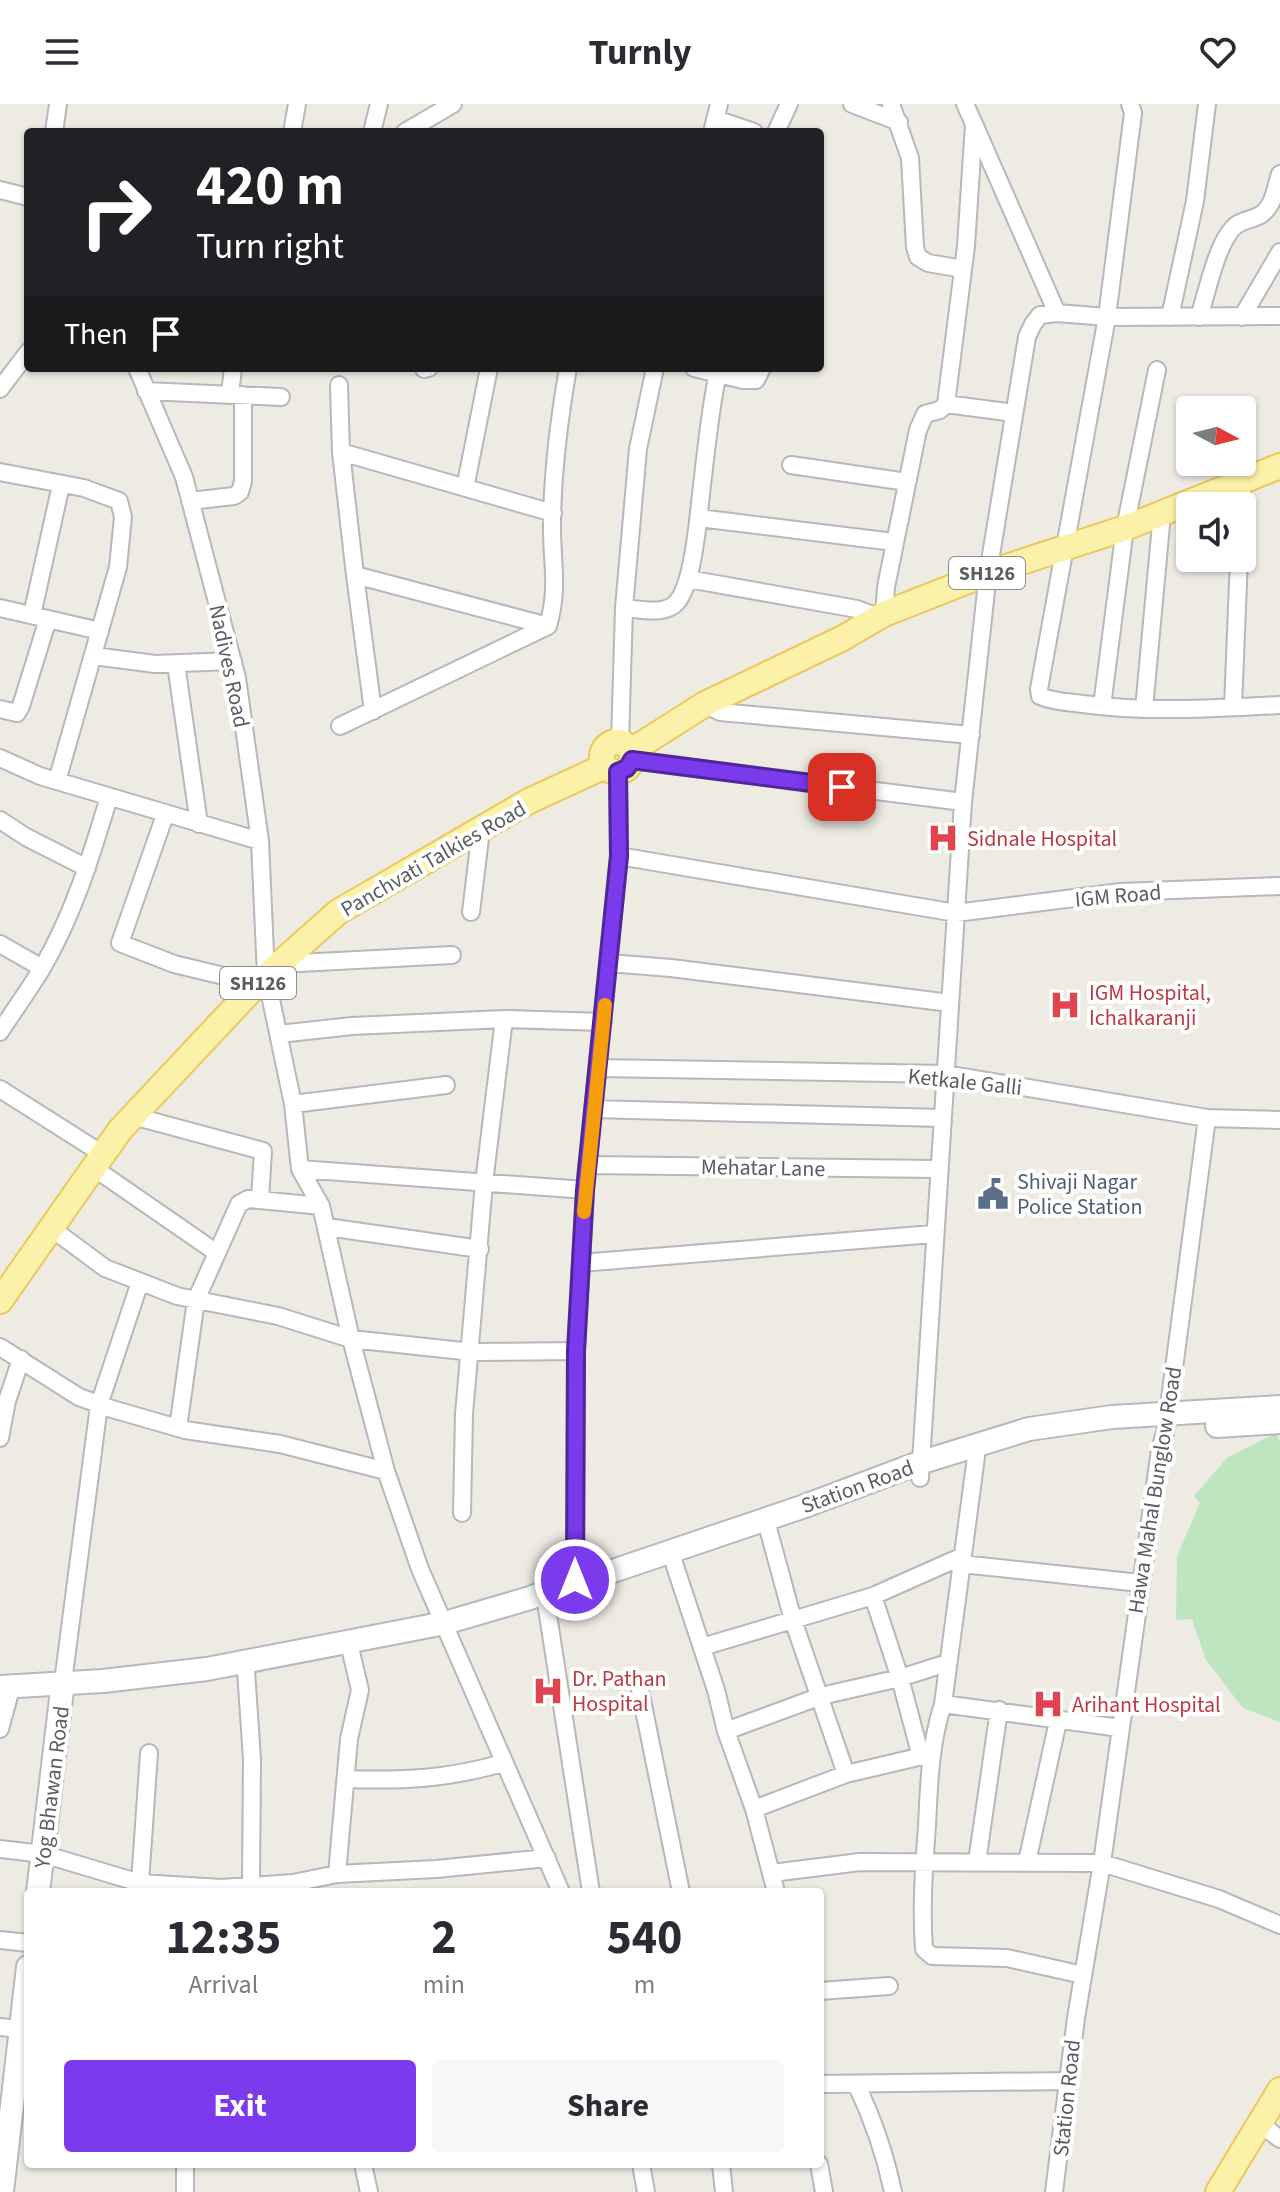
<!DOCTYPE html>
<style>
:root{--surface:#fff;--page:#f7f7f7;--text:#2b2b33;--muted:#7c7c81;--accent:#7c3aed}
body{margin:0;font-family:"Source Sans 3",sans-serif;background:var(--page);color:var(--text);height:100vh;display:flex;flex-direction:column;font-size:30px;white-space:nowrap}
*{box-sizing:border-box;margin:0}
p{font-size:26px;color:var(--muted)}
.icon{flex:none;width:44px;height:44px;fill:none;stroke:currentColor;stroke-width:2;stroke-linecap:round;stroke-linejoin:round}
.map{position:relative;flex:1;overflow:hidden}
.side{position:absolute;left:24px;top:1784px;width:800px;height:280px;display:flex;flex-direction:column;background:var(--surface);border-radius:8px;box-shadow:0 2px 6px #0004}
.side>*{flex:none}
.banner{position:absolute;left:24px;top:24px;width:800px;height:244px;border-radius:8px;box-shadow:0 2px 6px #0004;background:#202124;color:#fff;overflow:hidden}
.needle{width:52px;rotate:97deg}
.fabs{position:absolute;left:1176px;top:292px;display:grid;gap:16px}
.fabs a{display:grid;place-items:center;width:80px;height:80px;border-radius:8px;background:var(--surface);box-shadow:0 2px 6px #0004;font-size:40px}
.pin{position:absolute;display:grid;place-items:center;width:68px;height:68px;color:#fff;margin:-34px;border-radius:16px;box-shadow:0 4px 12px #0006}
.me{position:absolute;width:88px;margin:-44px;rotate:0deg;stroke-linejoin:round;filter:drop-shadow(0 0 6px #0008)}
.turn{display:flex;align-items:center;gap:28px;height:168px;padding:0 40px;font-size:36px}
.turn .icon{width:104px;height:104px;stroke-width:2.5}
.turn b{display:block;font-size:56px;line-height:68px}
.then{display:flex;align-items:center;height:76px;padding:0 40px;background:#0003;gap:16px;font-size:30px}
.eta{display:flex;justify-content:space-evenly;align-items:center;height:136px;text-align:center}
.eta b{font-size:48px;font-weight:700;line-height:56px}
.cta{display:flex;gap:16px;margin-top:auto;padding:16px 40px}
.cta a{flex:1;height:92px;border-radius:8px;background:var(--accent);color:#fff;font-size:32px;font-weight:700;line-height:92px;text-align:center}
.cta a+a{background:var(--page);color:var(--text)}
header{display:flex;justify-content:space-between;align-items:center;height:104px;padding:0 40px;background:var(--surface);font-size:36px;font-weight:700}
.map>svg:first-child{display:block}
.green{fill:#bfe4c0}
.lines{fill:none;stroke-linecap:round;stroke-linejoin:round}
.street-casing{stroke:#b5b8bc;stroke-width:20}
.secondary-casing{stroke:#b6b9be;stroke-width:26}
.primary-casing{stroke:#ebc85c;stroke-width:28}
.street{stroke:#fff;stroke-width:16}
.secondary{stroke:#fff;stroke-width:22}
.primary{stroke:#fcf1a8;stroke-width:24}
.route-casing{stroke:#51269a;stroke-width:20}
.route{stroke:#7c3aed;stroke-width:14}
.slow{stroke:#f59e0b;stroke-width:14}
.labels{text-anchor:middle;stroke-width:8;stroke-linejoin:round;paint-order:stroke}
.shield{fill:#fff;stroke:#8c8e91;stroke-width:2}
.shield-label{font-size:20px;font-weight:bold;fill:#5a5e62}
.street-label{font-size:22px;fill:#5a5e62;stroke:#fff}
.health-label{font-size:22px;fill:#be3a42;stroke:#fff;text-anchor:start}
.service-label{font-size:22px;fill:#4e5e75;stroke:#fff;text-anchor:start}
</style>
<header><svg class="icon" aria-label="menu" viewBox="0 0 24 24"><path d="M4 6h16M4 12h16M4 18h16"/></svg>Turnly<svg class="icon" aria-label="heart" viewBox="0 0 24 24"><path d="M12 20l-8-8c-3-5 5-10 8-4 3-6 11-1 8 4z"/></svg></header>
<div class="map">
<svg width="1280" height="2088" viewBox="0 0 1280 2088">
<rect width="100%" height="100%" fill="#edebe2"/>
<!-- green -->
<path class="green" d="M1276 1329 1280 1337V1618L1243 1604 1206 1556 1192 1515 1176 1516 1177 1452 1200 1399 1194 1392 1228 1353Z"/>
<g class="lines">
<defs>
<path id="street" d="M852 0 899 18
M891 0 910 54 915 143 918 153 928 159 963 165
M1130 0 1133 9 1107 213 1039 585 1040 592C1054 598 1068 598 1083 600 1148 609 1214 604 1280 601
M716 15 754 28
M974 20 1057 209
M54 28 58 0
M292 28 297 0
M372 28 379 0
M405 28 453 0
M712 28 719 0
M776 28 789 0
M0 86 28 93
M1170 213 1195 97 1207 0
M1199 213C1207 189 1216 142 1233 124 1240 116 1248 117 1256 113 1273 107 1275 86 1280 70
M1242 213 1280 148
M137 264 184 373 237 574 260 737 266 872 293 1000 300 1065 321 1102 351 1235 386 1367 420 1465 561 1788
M694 264 743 276H756L762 264
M424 265 429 264
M339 281 341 348 355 471 548 522C559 483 552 462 552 424 552 370 559 316 568 264
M0 285 28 248
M146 287 281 293
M230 290 233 264
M946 300 1014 309
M341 348 553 409
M791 361 907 378
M0 368 84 384 119 397 123 413 118 463 57 677
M465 384 489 264
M190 397 234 392 240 388 243 377V291
M1241 402 1242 378
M699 414 894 438
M355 471 373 607
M688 475 857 505 870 510 873 515
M0 504 100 527
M624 504C640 505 665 512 677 498 695 477 699 402 703 373 707 337 711 299 719 264
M884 510 886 483 918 326 925 310 940 306 946 300 966 142 974 20 965 0
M32 511 61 381
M94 552 155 560 233 557
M176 560 199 720
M705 600 720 608 971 631
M1102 602 1125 424 1157 266
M1233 603 1239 454
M0 605 17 609 21 602 48 515
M1144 605 1162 410
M340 622 548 522
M620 638 624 504 638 345 655 264
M0 654 40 672 260 737
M632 656 963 698
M165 711 120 839 174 860 257 880
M0 716 26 733 87 764
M619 752 956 809 1121 788 1280 782
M471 808 481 726
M0 840 42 864
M609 859 671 864 950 899
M280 860 452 851
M504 915 603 918
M0 928C13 908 28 887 41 866 73 812 91 753 109 693
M279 930 352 922 504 915 484 1079 464 1310 462 1409
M599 964 945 970 1207 1014 1280 1016
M0 985 104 1051
M293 1000 446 981
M593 1005 942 1014
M133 1012 263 1047 260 1096
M587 1061 938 1065
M94 1064 217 1149
M300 1065 585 1086
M327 1123 480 1145
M51 1124 105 1164 177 1192 278 1212 351 1235 472 1248 576 1247
M581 1159 933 1130
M0 1243 79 1293 112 1305 185 1326 280 1340 386 1367
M178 1324 196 1196 239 1100 248 1095 321 1102
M0 1334 7 1297 21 1255
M976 1353 943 1600C930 1640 929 1680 927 1722 924 1762 921 1804 924 1845L932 1852 1007 1854 1083 1871
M920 1374 963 698 988 469 1027 233 1033 220 1040 211 1057 209 1107 213 1280 212
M768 1424 793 1516 846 1670
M673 1456 716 1586 726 1627 754 1705 776 1788
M962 1460 1140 1479
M578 1484 575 1476 576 1247 585 1086 619 752 618 668
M873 1492 900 1574 921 1653
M546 1498 591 1788
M702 1543 873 1492 963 1452
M246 1567 252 1655 251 1781
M63 1578 99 1301 140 1178
M640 1586 681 1788
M943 1600 1120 1624
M0 1625 9 1592
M726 1627 821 1592 900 1574 947 1559
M346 1675C404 1677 447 1675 503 1659
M754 1705 846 1670 931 1650
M0 1745 43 1750 140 1779 221 1784 293 1779 337 1770 436 1765 547 1754
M977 1758 999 1606
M1027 1758 1058 1617
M772 1769 860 1758 1102 1759 1219 1795 1280 1821
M337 1770 349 1635 360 1586 351 1548
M140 1779 149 1649
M0 1836 28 1839
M820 1887 889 1882
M0 1923 28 1926
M820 1980 1068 1977
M856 1980C873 2015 885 2050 893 2088
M1259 2019 1280 2035
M363 2060 369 2088
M641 2060 646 2088
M721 2060 724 2088
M819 2060 824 2088
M185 2088V2060
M1054 2088 1076 1914 1102 1759 1160 1346 1166 1325 1207 1014"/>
<path id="secondary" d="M1217 1322 1280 1318
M0 1583 103 1577 207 1565 445 1519 530 1494 575 1476 610 1468 802 1403 919 1359 1029 1325 1112 1313 1280 1303
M38 1788 63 1578
M2 2088 28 1863"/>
<path id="primary" d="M602 653a15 15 0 1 1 30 0a15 15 0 1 1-30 0Z
M631 647 705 600 843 534 884 510 988 469 1125 424 1280 362
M0 1197 120 1026 257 880 338 808 529 697 605 662
M1218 2088 1280 1986"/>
</defs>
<!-- street casing -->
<use href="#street" class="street-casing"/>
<!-- secondary casing -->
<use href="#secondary" class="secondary-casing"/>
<!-- primary casing -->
<use href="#primary" class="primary-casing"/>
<!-- street -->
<use href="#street" class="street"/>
<!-- secondary -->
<use href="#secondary" class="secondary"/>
<!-- primary -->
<use href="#primary" class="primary"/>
</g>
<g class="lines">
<defs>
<path id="route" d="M575 1476 576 1247 585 1086 619 752 618 668 627 664 632 656 842 683"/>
</defs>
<!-- route casing -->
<use href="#route" class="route-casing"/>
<!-- route -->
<use href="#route" class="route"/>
<!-- slow -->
<path class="slow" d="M584 1108 605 901"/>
</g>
<!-- icons -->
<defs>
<symbol id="hospital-bare" viewBox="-9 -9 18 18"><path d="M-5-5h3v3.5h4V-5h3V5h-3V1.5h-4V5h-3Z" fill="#e0444e" stroke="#fff" stroke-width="2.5" paint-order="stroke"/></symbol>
<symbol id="civic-bare" viewBox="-9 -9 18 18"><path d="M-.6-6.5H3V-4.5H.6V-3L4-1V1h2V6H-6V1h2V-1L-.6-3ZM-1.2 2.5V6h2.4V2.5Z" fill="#5c6f8a" stroke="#fff" stroke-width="2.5" paint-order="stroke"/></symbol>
</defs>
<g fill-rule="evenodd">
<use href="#hospital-bare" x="921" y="712" width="44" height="44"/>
<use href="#hospital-bare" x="1043" y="879" width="44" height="44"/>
<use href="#civic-bare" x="971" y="1068" width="44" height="44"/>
<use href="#hospital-bare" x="526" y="1565" width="44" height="44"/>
<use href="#hospital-bare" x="1026" y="1578" width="44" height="44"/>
</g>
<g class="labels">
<!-- shield labels -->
<g class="shield">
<rect x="949" y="453" width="76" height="32" rx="6"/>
<rect x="220" y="863" width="76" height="32" rx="6"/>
</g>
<g class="shield-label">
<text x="987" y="476">SH126</text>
<text x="258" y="886">SH126</text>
</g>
<!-- street labels -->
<g class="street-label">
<text transform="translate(230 562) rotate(78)" y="8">Nadives Road</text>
<text transform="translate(433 754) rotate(-30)" y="8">Panchvati Talkies Road</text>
<text transform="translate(1118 791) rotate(-5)" y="8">IGM Road</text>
<text transform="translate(965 977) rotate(6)" y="8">Ketkale Galli</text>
<text transform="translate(763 1063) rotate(1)" y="8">Mehatar Lane</text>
<text transform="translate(857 1382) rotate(-20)" y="8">Station Road</text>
<text transform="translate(1154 1386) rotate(-81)" y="8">Hawa Mahal Bunglow Road</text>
<text transform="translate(51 1683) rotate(-83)" y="8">Yog Bhawan Road</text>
<text transform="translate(1066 1994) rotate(-84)" y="8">Station Road</text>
</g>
<!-- health labels -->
<g class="health-label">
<text x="967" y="742">Sidnale Hospital</text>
<text x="1089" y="896">IGM Hospital,<tspan x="1089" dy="25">Ichalkaranji</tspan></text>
<text x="572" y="1582">Dr. Pathan<tspan x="572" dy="25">Hospital</tspan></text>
<text x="1072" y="1608">Arihant Hospital</text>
</g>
<!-- service labels -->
<g class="service-label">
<text x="1017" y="1085">Shivaji Nagar<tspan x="1017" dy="25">Police Station</tspan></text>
</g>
</g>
</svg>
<div class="fabs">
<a><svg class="needle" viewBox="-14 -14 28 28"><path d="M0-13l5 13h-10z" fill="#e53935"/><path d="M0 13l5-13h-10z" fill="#7c7c81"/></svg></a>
<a><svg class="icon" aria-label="sound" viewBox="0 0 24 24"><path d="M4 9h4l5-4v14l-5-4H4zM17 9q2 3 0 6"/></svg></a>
</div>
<div class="pin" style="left:842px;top:683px;background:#d93025"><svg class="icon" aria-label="arrive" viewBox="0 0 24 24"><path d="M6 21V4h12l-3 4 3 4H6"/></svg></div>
<svg class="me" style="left:575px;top:1476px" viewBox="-20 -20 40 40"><circle r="17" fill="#7c3aed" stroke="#fff" stroke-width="3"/><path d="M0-11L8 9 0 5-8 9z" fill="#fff"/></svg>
<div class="banner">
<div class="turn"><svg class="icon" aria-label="right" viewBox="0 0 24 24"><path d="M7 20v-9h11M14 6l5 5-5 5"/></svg><div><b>420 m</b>Turn right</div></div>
<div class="then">Then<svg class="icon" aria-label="arrive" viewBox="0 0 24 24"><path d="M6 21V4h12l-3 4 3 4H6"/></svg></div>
</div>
<section class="side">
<div class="eta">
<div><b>12:35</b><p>Arrival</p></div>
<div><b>2</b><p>min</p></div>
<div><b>540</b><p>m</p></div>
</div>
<div class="cta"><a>Exit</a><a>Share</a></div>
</section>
</div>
